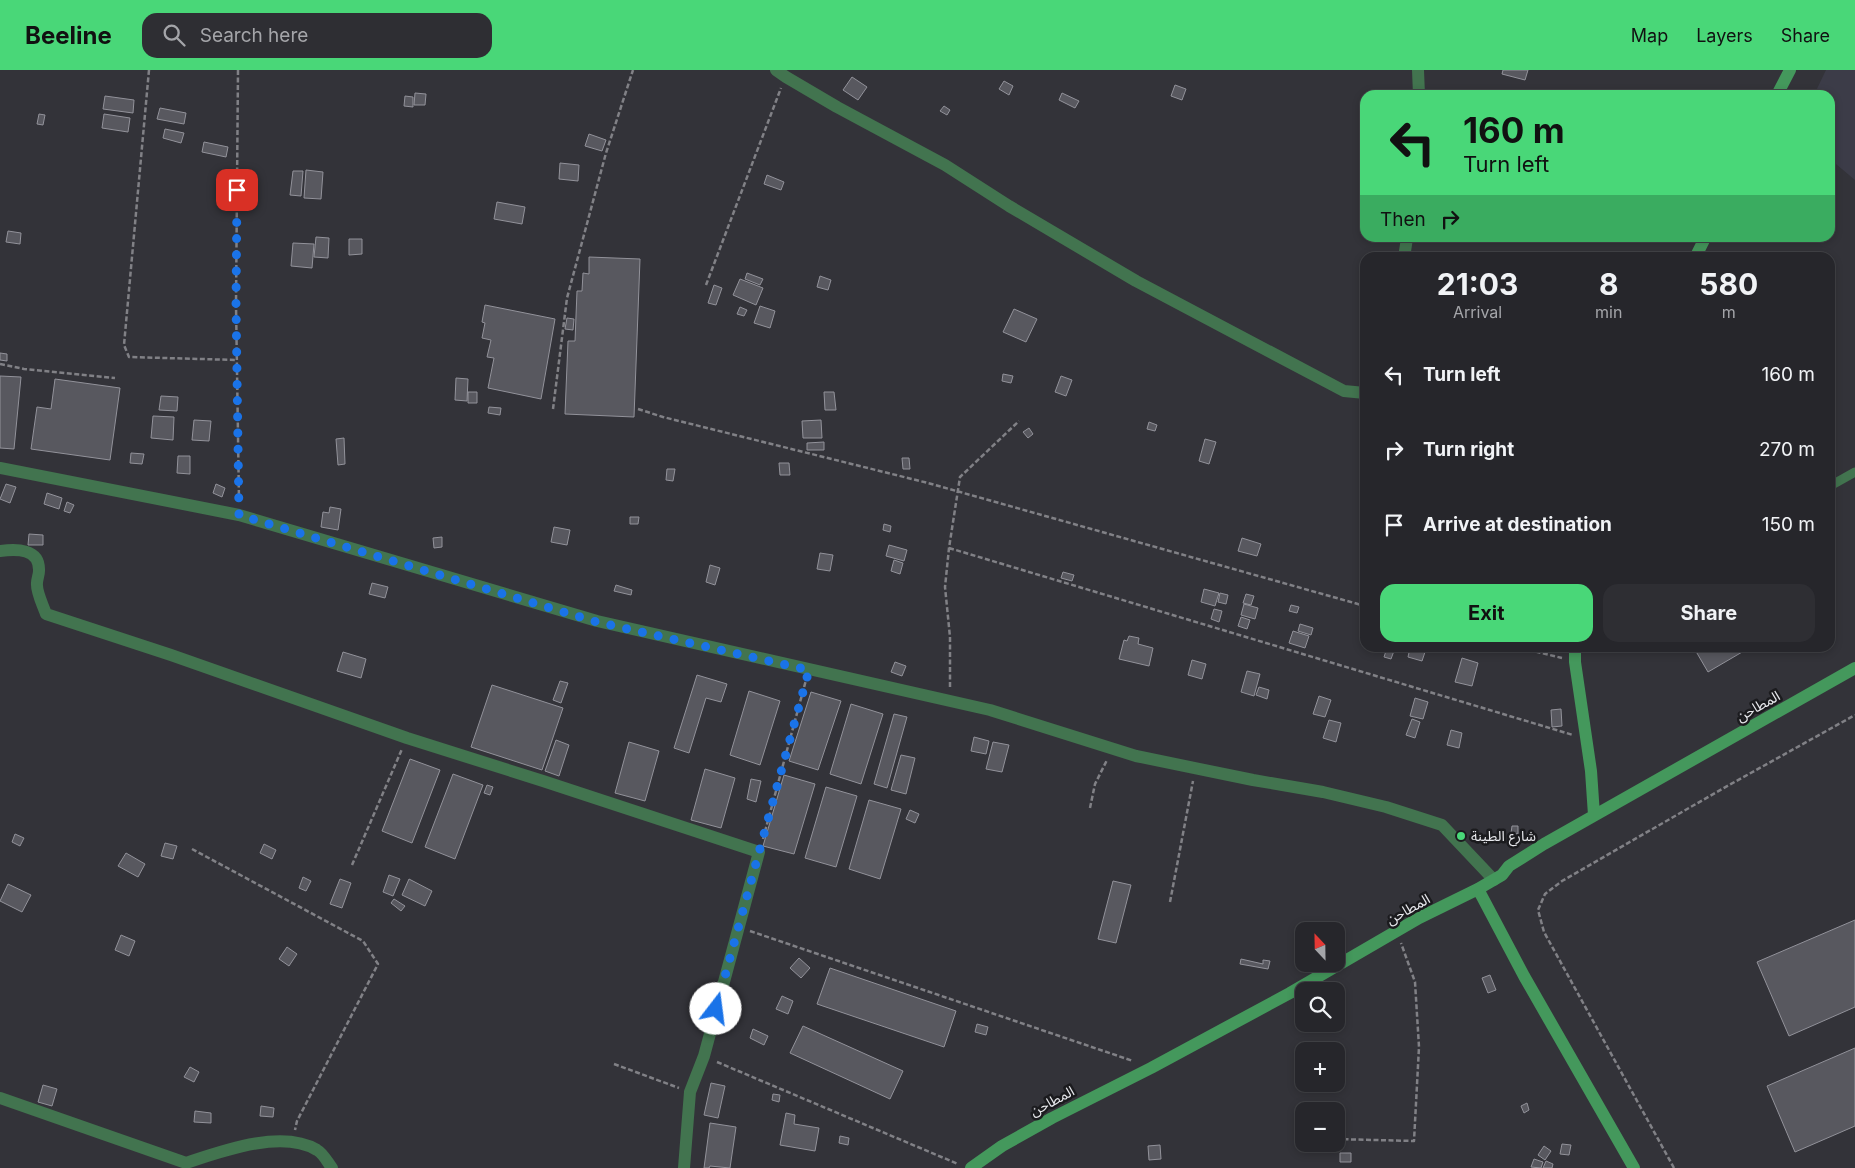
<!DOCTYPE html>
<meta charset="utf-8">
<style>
:root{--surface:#26262b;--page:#2e2e33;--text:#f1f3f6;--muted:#a4a5a9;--line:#424347;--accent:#49d778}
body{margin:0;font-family:Inter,"Noto Sans Arabic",sans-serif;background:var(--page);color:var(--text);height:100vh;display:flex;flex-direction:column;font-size:19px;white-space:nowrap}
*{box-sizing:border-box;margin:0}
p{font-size:16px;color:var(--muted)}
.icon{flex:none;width:28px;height:28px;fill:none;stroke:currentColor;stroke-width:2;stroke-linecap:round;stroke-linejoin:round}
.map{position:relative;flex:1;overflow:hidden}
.details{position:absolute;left:1360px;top:182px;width:475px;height:400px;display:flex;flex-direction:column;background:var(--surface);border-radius:15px;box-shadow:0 2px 8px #0003,0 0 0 1px var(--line)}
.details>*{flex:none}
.top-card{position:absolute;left:1360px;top:20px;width:475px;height:152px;border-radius:15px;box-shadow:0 2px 8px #0003,0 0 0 1px var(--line);background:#49d778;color:#111;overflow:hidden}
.needle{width:32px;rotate:338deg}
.fabs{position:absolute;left:1295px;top:852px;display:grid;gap:10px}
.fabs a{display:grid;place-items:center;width:50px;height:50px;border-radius:10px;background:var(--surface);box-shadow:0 2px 8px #0003,0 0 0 1px var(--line);font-size:25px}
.pin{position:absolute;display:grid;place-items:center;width:42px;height:42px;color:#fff;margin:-21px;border-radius:10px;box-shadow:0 2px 8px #0006}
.me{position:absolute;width:55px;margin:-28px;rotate:15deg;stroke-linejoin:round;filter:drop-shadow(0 0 4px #0008)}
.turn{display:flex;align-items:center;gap:18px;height:105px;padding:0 20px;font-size:22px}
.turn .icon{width:65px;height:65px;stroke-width:2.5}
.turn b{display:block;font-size:35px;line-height:42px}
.then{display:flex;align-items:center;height:48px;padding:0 20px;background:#0003;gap:10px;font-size:19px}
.eta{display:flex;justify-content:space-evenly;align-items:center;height:85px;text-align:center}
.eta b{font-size:30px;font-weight:700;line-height:35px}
.action{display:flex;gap:10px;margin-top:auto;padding:10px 20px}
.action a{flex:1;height:58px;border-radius:15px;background:var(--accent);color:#111;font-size:20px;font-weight:700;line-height:58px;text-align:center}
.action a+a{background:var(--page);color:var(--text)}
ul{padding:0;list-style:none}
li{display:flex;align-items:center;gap:15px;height:75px;padding:0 20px}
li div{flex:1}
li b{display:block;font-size:19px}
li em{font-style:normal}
header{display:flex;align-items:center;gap:30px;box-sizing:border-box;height:70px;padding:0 25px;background:var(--accent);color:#111}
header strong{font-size:24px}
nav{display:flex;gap:28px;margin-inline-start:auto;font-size:18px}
.search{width:350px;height:45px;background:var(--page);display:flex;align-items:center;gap:12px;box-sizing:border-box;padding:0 18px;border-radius:15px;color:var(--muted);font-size:19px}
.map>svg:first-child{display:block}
.built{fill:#3c3c48}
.building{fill:#58585f;stroke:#92929a}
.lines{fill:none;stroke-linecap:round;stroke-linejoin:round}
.path{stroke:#818186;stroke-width:2.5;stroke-dasharray:5 2.5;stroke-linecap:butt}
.lane{stroke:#42744f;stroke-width:9}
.street{stroke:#42744f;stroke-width:12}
.secondary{stroke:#44985c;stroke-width:12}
.route{stroke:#1a73e8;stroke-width:9;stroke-dasharray:0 16.2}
.poi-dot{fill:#49d778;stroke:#1b1b1e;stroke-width:2}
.labels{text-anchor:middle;stroke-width:5;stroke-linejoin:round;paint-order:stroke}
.street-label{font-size:14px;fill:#e9eaee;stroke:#1b1b1e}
.poi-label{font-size:14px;fill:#e9eaee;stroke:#1b1b1e;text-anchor:start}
</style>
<header>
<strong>Beeline</strong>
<div class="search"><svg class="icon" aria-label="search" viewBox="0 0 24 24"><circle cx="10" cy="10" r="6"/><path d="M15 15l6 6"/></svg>Search here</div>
<nav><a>Map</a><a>Layers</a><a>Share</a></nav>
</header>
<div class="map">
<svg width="1855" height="1098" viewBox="0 0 1855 1098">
<rect width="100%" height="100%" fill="#333339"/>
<!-- built -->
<path class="built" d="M1826 0H1855V110L1830 89V25H1814Z"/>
<!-- building -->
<path class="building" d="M1503 0H1528L1525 10 1502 4Z
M852 7 867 17 858 30 843 20Z
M1004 11 1013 16 1009 25 999 19Z
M1175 15 1186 19 1182 30 1171 26Z
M415 23 426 24 425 35H414Z
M1062 23 1079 31 1075 38 1059 30Z
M105 26 134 30 133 43 103 39Z
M405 26 413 27V37L404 36Z
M944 36 950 40 947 45 940 41Z
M160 38 186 43 184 54 157 49Z
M39 44 45 45 43 55 37 54Z
M104 44 130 48 128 62 102 58Z
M165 59 184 63 181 73 163 68Z
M589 64 606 70 602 81 585 76Z
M204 72 228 77 226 87 202 82Z
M560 93 579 95 578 111 559 109Z
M306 100 323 102 321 129 304 128Z
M293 101H303L301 126 290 125Z
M767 105 784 112 781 120 764 114Z
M497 132 525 137 522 154 494 149Z
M8 161 21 163 20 174 6 172Z
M316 167 329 168 328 188 314 187Z
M349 169H362V184L349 185Z
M293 173 314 174 312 198 291 196Z
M589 187 640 189 634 347 565 344 568 271H575L577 221H582L583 203 589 204Z
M747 203 763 209 760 215 745 209Z
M820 206 831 210 828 220 817 217Z
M740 209 763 218 756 235 733 225Z
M714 215 722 218 716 235 708 233Z
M485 235 555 249 541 329 488 318 494 288 487 287 491 270 482 268 485 253 482 252Z
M760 236 775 241 770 258 754 253Z
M740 237 747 240 744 246 737 244Z
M1014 239 1037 249 1026 272 1003 262Z
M567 248 574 249 573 260 565 259Z
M0 283 7 284V291L0 290Z
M1003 304 1013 306 1011 313 1002 311Z
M0 306 21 307 14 379 0 378Z
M1061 306 1072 310 1066 326 1055 322Z
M456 308 468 309 467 331 455 330Z
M55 309 120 318 110 390 31 379 37 337 51 339Z
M468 322H477V333H468Z
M824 322H834L836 340H825Z
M161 326 178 327 177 341 159 340Z
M489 337 501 338 500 345 488 343Z
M153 346 174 347 173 370 151 368Z
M194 350 211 351 209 371 192 370Z
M821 350 822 368H803L802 351Z
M1149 352 1157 355 1155 361 1147 359Z
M1029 358 1033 364 1028 368 1023 362Z
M344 368 345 394 338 395 336 369Z
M1205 369 1216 372 1209 394 1199 391Z
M824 372V380H807V373Z
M131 383 144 384 142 394 130 393Z
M178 386H190V404L177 403Z
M902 388H909L910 399H903Z
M779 393H789L790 405H780Z
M667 399H675L673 411 666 410Z
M6 414 16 417 10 433 0 429Z
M216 414 225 418 222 427 213 423Z
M47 423 62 428 59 439 44 434Z
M67 432 74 435 70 443 64 441Z
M330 437 341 439 338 460 321 457 323 442 329 443Z
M630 447H639L638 454H630Z
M884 454 891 456 890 462 883 460Z
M554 457 570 460 567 475 551 472Z
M29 464 43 465V475H28Z
M442 467V477L434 478 433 468Z
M1242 468 1261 474 1257 486 1238 481Z
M889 475 907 480 904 491 886 486Z
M820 483 833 485 830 501 817 499Z
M894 490 903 493 900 504 891 501Z
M710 495 720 498 715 515 706 512Z
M1063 502 1074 505 1072 511 1061 508Z
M372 513 388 517 385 528 369 524Z
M616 515 632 520 631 525 614 521Z
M1204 519 1219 523 1215 536 1201 532Z
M1220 523 1228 525 1226 534 1218 532Z
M1246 524 1254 526 1251 535 1243 533Z
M1244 534 1258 538 1255 549 1241 545Z
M1291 535 1299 537 1297 543 1289 541Z
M1214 539 1222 541 1219 552 1211 549Z
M1241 547 1250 550 1247 559 1238 556Z
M1300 554 1313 558 1311 565 1298 561Z
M1293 561 1309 566 1305 578 1289 573Z
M1129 566 1139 568 1138 574 1153 578 1149 596 1119 589 1124 570 1127 571Z
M1387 578H1395L1391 589 1384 587Z
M1410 578 1425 582 1422 591 1408 587Z
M1694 578H1749L1708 602Z
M343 582 366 589 361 608 337 601Z
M1462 588 1478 593 1472 616 1455 612Z
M1192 590 1206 594 1202 609 1188 605Z
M895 592 906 596 902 606 891 602Z
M1247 601 1260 604 1254 626 1241 622Z
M697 605 727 614 721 632 706 628 689 683 674 678Z
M560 611 568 613 561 633 553 630Z
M492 615 563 638 542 700 471 677Z
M1259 617 1269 620 1267 629 1256 625Z
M749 621 780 631 760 695 730 685Z
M811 622 841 631 818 700 789 691Z
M1319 626 1331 630 1325 647 1313 644Z
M1415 628 1428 632 1423 649 1410 646Z
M851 634 883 644 861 714 830 704Z
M1561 639 1562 656 1552 657 1551 640Z
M894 644 907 647 887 718 874 714Z
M1412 649 1420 652 1415 668 1406 665Z
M1329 650 1341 653 1336 672 1323 668Z
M1451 660 1462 663 1459 678 1447 675Z
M974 667 989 671 986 684 971 681Z
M556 670 569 675 559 706 545 701Z
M629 672 659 681 645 731 615 723Z
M993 672 1009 675 1002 702 986 699Z
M901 685 915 688 906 724 891 720Z
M410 689 440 700 412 773 382 761Z
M705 699 735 708 721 758 691 750Z
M453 704 483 715 455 789 425 777Z
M784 705 815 714 794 784 763 776Z
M751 709 761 711 756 732 747 729Z
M487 715 493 717 490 725 484 723Z
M826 717 857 726 836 797 805 788Z
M869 730 901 739 880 809 849 799Z
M910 740 919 744 915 753 906 749Z
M1512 756H1518V764L1511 763Z
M15 764 24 768 20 776 12 772Z
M165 773 177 776 173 789 161 786Z
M264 774 276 780 272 789 260 783Z
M126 783 145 794 138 807 118 796Z
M389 805 400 809 393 826 383 822Z
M303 807 311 811 306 821 299 818Z
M340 809 351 813 342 838 330 834Z
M409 809 432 821 425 836 402 825Z
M1113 811 1131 815 1116 873 1098 869Z
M8 814 31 825 22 842 0 831Z
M394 829 405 836 401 841 391 833Z
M1855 850V937L1789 966 1757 892Z
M121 865 135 871 129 886 115 880Z
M287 877 297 884 289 896 279 889Z
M799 888 810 898 801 908 790 898Z
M1241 889 1263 894V890L1270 891 1268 899 1240 894Z
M830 898 956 941 944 977 817 934Z
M1490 905 1496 920 1488 923 1482 908Z
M782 926 793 931 788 944 776 939Z
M977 954 988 957 986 965 975 962Z
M803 956 903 1001 890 1029 790 983Z
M753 959 768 966 764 975 750 968Z
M1855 978V1056L1795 1082 1767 1016Z
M190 997 199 1002 194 1012 184 1007Z
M711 1013 725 1016 718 1048 704 1045Z
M43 1015 57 1019 52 1036 38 1032Z
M773 1024 780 1025 779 1032 772 1030Z
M1527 1033 1529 1040 1524 1043 1521 1036Z
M261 1036 274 1038 273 1047 260 1046Z
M195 1041 211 1043V1053L194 1052Z
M786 1043 795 1045 794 1054 819 1058 815 1081 780 1075Z
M710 1053 736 1057 730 1098 710 1096 709 1098H704Z
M840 1066 849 1068 848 1075 839 1073Z
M1562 1074 1571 1075 1569 1085 1560 1084Z
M1160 1075 1161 1089 1149 1090 1148 1076Z
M1544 1076 1551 1081 1545 1090 1538 1085Z
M1340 1083H1351V1092H1340Z
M1534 1089 1543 1092 1541 1098 1531 1097Z
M1546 1091 1553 1094 1552 1098H1543Z"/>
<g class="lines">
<!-- path -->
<path class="path" d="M149 0 124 275 129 287 237 290
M238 0 236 234 239 431
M706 215 781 18
M0 294 24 299 115 308
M553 339 567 228 606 83 633 0
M638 339 663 347 928 413 1365 536
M949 478 1573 665
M1521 578 1562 588
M950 617V567L945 517 949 478 960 407 1019 351
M1090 738 1095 714 1107 690
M763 769 806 610
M192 779 363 871 378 894 297 1051 295 1060
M352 795 402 679
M1170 832 1193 711
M750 861 1133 991
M717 992 958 1094
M614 994 679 1018
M1336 1069 1414 1071 1419 977 1415 912 1401 873
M1299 1072 1304 1071
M1674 1098 1544 862 1538 840 1545 824 1562 811 1722 719 1855 645"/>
<!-- lane -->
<path class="lane" d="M1830 416 1855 402"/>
<!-- street -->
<path class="street" d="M776 0 786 7 837 37 945 95 1009 136 1136 211 1344 321 1365 323
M1418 0 1419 25
M1404 188 1407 168
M0 398 239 445 597 551 990 640 1136 686 1253 710 1323 722 1386 737 1442 755 1494 810
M0 481C16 479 40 478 39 501 39 505 37 509 37 513 36 522 43 535 46 544L171 585 407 668 543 711 759 782 704 986 690 1022 684 1098
M0 1028 186 1093C222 1081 282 1059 317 1080 323 1083 328 1093 332 1098"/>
<!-- secondary -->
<path class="secondary" d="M1777 25 1790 0
M1695 188 1705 168
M1575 578V592L1591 701 1594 745
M1478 819 1524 906 1634 1098
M971 1098 1002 1076 1052 1048 1151 998 1290 923 1419 848 1478 819 1502 805 1509 796 1544 774 1855 598"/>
</g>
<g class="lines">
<!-- route -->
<path class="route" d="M237 120 236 234 239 445 597 552 809 600 716 939"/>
</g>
<!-- markers -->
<circle class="poi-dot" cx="1461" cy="766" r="5"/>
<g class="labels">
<!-- street labels -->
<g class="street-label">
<text transform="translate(1758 636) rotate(-29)" y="5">المطاحن</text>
<text transform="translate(1408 839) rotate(-29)" y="5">المطاحن</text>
<text transform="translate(1052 1031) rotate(-28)" y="5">المطاحن</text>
</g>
<!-- poi labels -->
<g class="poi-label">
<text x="1471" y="771">شارع الطينة</text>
</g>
</g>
</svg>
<div class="fabs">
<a><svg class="needle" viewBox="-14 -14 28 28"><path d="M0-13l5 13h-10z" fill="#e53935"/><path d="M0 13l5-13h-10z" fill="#a4a5a9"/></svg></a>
<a><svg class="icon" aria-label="search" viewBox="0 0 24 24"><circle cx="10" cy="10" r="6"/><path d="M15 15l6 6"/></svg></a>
<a>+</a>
<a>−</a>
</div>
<div class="pin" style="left:237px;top:120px;background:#d93025"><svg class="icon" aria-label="arrive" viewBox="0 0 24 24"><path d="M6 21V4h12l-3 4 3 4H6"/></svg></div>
<svg class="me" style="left:716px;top:939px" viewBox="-20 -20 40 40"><circle r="19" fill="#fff"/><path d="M0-13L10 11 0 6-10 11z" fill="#1a73e8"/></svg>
<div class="top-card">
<div class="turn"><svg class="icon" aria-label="left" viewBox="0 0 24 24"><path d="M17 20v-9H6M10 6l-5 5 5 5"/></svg><div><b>160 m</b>Turn left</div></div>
<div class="then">Then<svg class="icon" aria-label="right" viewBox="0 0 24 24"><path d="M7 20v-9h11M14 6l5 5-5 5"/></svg></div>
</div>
<section class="details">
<div class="eta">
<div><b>21:03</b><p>Arrival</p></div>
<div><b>8</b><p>min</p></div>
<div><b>580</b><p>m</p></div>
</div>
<ul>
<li><svg class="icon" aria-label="left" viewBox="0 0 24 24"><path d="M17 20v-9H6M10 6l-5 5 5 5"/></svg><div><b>Turn left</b></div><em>160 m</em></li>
<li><svg class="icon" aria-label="right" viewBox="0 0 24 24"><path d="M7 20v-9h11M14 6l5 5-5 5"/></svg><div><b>Turn right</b></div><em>270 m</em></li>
<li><svg class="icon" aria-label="arrive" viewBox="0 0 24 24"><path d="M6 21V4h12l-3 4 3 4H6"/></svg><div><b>Arrive at destination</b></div><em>150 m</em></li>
</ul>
<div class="action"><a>Exit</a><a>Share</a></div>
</section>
</div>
